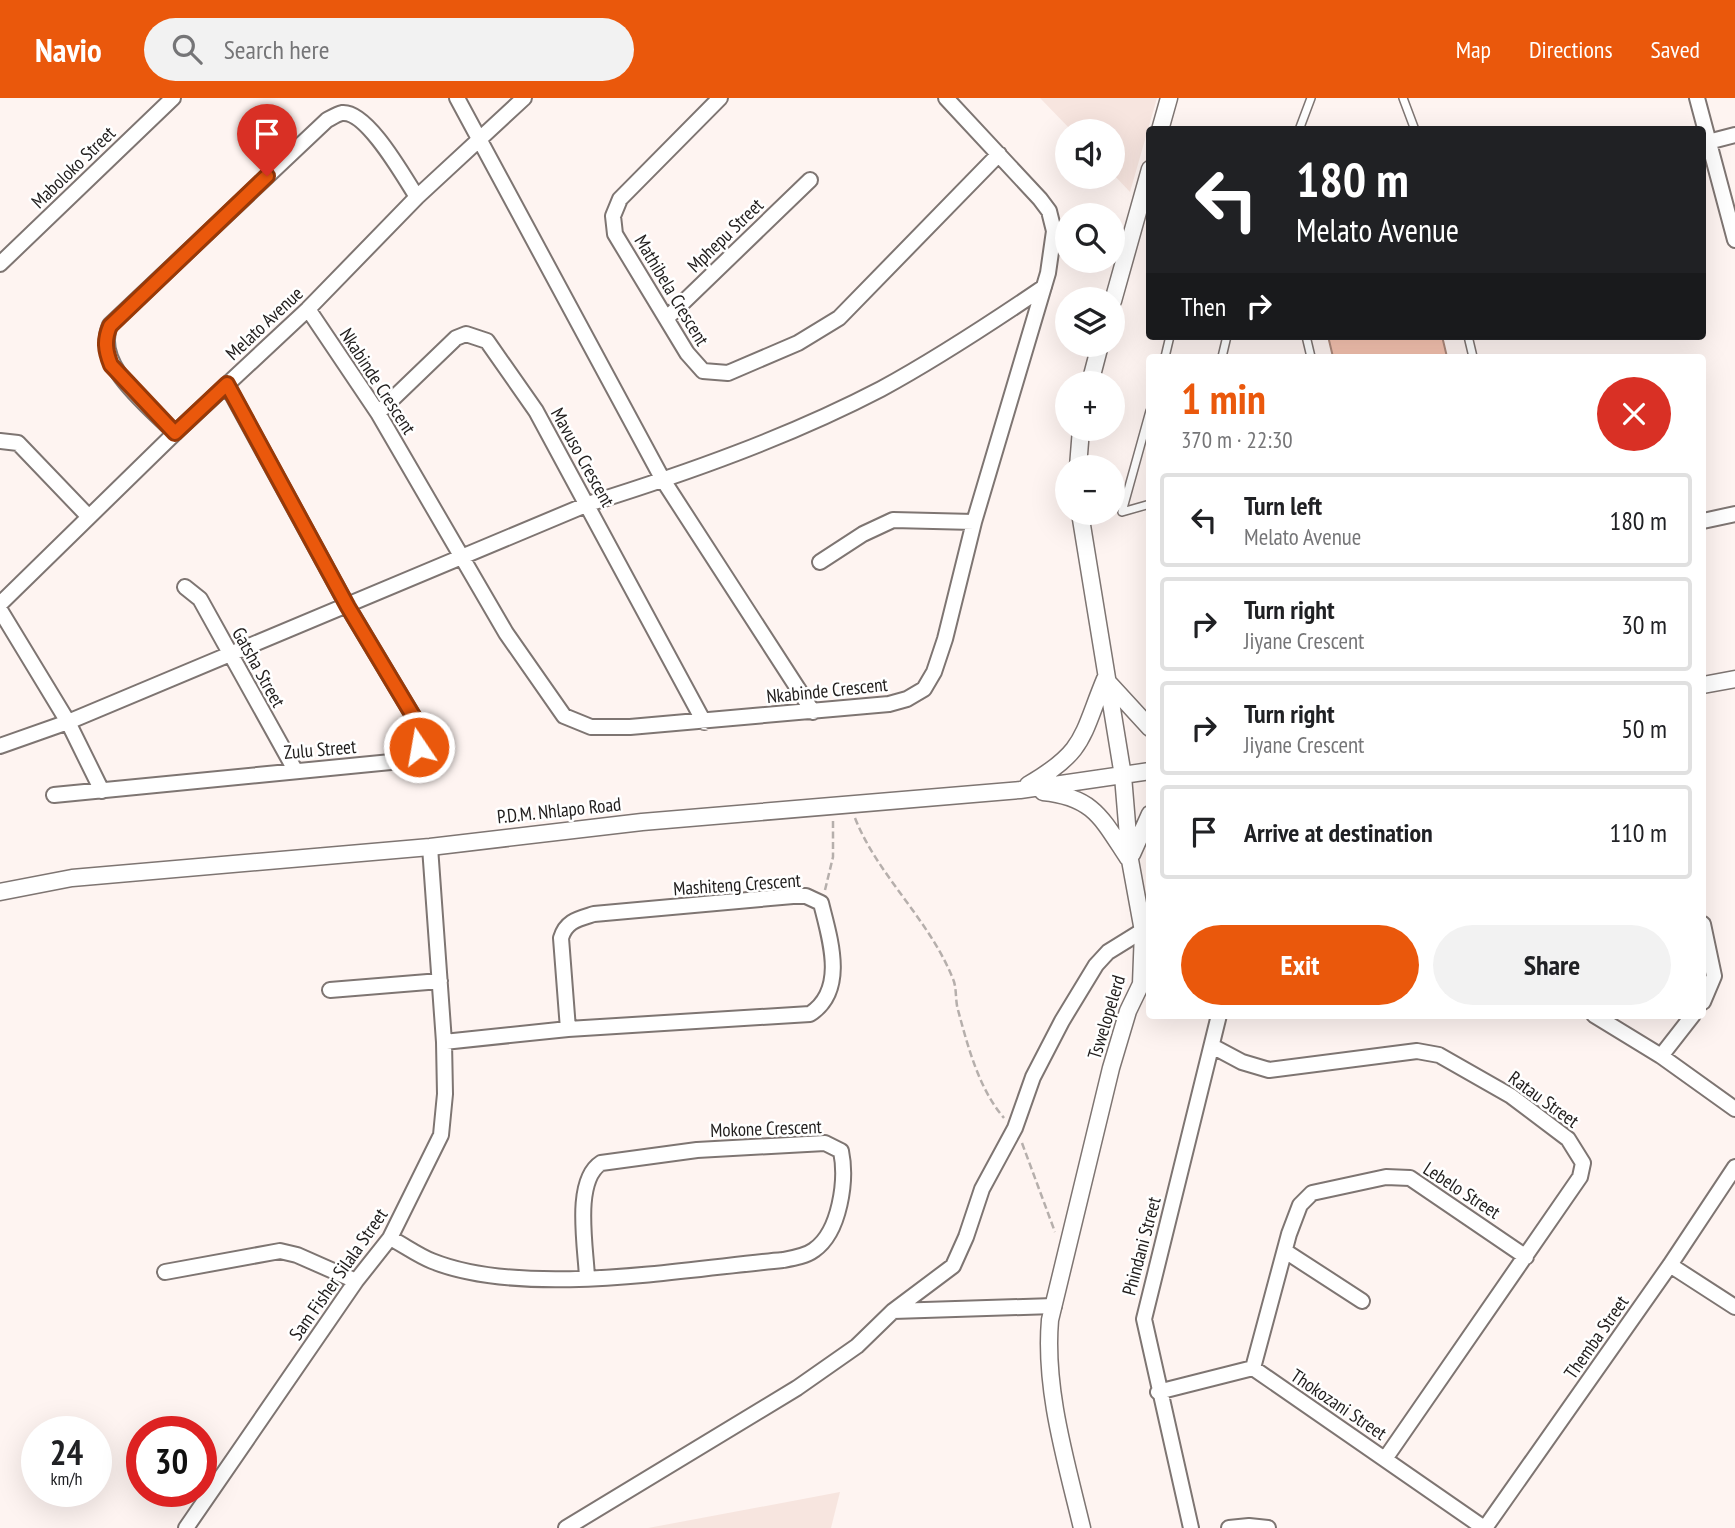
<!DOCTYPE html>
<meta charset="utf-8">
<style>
:root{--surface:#fff;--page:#f2f2f2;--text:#202124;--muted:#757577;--line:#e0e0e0;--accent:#ea580c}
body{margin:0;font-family:"PT Sans Narrow",sans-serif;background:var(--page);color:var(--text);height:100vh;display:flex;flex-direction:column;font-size:26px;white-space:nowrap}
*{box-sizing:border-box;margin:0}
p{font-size:23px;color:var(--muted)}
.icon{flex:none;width:38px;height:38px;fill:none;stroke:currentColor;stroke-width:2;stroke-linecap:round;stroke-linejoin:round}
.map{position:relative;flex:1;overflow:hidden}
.details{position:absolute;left:1146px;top:256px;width:560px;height:665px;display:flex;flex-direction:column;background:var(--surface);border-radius:7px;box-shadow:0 7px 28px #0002}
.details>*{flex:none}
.guide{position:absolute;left:1146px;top:28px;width:560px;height:214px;border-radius:7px;box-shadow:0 7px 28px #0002;background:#202124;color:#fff;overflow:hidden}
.controls{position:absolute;left:1055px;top:21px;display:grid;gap:14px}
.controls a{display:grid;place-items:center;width:70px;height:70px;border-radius:50%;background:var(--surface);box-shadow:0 7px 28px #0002;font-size:35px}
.speed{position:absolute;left:21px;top:1318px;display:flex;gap:14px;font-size:35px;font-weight:700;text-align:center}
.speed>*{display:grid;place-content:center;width:91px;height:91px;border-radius:50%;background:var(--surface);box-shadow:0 7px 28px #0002;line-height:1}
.speed small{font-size:18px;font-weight:400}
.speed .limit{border:10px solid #d22;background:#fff;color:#111}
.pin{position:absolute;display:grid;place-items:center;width:60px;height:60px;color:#fff;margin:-72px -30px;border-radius:50% 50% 50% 0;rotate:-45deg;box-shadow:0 0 7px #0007}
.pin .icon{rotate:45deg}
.me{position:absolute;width:77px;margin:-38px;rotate:348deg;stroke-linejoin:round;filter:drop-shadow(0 0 5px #0008)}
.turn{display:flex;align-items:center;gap:24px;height:147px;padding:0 35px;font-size:32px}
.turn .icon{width:91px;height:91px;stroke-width:2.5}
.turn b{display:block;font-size:49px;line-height:60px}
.then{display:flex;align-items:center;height:66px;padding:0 35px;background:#0003;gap:14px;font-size:26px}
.round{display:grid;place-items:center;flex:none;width:74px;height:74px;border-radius:37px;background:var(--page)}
.headline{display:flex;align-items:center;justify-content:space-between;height:119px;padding:0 35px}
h1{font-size:42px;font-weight:800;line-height:52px;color:var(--accent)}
.action{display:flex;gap:14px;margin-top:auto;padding:14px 35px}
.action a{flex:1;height:80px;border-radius:42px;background:var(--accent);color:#fff;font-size:28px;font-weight:800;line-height:80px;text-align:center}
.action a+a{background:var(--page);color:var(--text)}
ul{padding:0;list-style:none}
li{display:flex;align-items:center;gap:21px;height:94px;margin:0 14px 10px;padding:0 21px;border:4px solid var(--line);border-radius:7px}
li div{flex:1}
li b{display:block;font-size:26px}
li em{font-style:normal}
header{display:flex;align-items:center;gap:42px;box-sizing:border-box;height:98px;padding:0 35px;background:var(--accent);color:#fff}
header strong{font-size:33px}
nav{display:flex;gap:38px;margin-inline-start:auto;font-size:24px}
.search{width:490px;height:63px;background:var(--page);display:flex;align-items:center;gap:18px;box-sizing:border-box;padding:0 24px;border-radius:38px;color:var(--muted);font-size:26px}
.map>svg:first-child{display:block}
.built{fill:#f7e5df}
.building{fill:#f5c2af;stroke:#ac887a;stroke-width:2}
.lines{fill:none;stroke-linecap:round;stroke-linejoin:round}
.service-casing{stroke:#7e7572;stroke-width:10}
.minor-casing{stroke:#7e7572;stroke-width:18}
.tertiary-casing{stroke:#7e7572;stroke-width:19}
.path{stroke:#b6afac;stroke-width:2.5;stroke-dasharray:7 3.5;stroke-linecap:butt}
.service{stroke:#fff;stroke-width:7}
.minor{stroke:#fff;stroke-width:14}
.tertiary{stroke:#fff;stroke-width:16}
.route-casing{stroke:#983908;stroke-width:18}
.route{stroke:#ea580c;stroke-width:12}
.labels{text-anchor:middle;stroke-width:5;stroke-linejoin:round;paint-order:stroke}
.street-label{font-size:19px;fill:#201d1c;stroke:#fff}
</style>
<header>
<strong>Navio</strong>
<div class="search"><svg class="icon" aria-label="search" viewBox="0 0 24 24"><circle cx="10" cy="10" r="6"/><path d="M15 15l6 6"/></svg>Search here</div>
<nav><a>Map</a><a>Directions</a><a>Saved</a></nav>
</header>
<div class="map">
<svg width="1735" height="1430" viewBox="0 0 1735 1430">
<rect width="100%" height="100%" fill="#fef4f1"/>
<!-- built -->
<path class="built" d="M1040 0H1157L1130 94 1113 76V33H1072Z
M840 1394 831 1430H648Z"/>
<!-- building -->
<path class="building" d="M1328 238H1442L1447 259H1333Z"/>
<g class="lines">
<defs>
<path id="service" d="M1403 0 1415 32
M1299 32 1311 0
M1306 238 1311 259
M1468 238 1473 259
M1165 259 1170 238
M1222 259 1227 238
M1150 313 1122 414 1150 406"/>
<path id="minor" d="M457 0 663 382 813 614
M720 0 620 101 613 118 615 136 687 255 703 273 728 275 798 245 839 220 999 56
M1697 0 1735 142
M1708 44 1735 37
M0 166 173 0
M308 211 378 315 506 535 564 618 591 629H630L889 606 907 601 924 591 934 574 945 541 974 424 1048 175 1054 133 1049 113 1040 101 946 0
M667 220 810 82
M378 315 456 240 466 236 487 243 536 313 704 624
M175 335C149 308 93 267 110 227L327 22C331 20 337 16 342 15 367 12 404 79 417 99
M0 343 18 345 88 418
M1703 423 1735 416
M820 464 863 436 893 422 974 424
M185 489 200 501 295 672
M0 506 175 335 308 211 417 99 524 0
M0 512 68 624 102 693
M0 648 68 624 588 406C687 375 789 339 881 291 938 260 991 225 1044 189
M54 697 401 663C419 656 422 645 418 626L348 509 227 287
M1703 826 1714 878 1703 904
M330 892 440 883
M1594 917 1661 958 1735 1011
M444 944 568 931 810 916C847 892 830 841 821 805L806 798H793L594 816C578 821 566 823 561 840L568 931
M1212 948 1242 964 1269 972 1417 953 1439 957 1511 998 1568 1041 1583 1065 1580 1079 1385 1361
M1661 958 1693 917
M390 1140C404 1147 417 1157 432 1163 524 1200 684 1171 783 1162 794 1160 806 1158 814 1152 840 1134 847 1082 841 1053L825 1045 697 1052 601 1065C573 1083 586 1150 587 1180
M1285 1153 1362 1203
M1670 1167 1735 1209
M165 1174 280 1153 297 1157 356 1183
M893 1213 1054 1208
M1253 1270 1289 1136 1300 1107 1312 1095 1386 1079 1410 1080 1526 1159
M1158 1294 1253 1270 1484 1430
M186 1430 356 1183 390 1140 441 1037 445 996 444 944 430 749
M566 1430 797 1290 857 1248 893 1213 953 1168 966 1139 982 1091 1015 1030 1033 979 1062 923 1096 867 1108 854 1150 828
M1191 1430 1144 1221 1219 917
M1229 1430 1249 1428 1268 1430
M1485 1430 1670 1167 1735 1069"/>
<path id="tertiary" d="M1160 32 1169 0
M1113 203 1150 71
M1090 285 1100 247
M1078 369 1081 331
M1080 415 1123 678 1130 762 1143 833 1141 886 1128 913 1111 970 1050 1222C1044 1291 1066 1363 1082 1430
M1703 587 1735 581
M1028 687C1086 653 1081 639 1105 581L1150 630
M1043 694C1094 699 1102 721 1128 760
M1132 756 1150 716
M0 794 72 780 430 749 642 724 1020 692 1150 673"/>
</defs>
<!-- service casing -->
<use href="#service" class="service-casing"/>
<!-- minor casing -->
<use href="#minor" class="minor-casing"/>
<!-- tertiary casing -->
<use href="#tertiary" class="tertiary-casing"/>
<!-- path -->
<path class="path" d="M855 720C878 778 929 821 953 881 957 890 955 902 958 912 968 949 979 991 1004 1020
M825 792 833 759V722
M1022 1045 1055 1134"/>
<!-- service -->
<use href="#service" class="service"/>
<!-- minor -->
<use href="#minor" class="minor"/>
<!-- tertiary -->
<use href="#tertiary" class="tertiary"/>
</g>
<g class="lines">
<defs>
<path id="route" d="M267 78 110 228C104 242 105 252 111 267L175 335 227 286 348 509 418 626 419 649"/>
</defs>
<!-- route casing -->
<use href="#route" class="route-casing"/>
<!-- route -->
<use href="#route" class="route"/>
</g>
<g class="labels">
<!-- street labels -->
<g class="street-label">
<text transform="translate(73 69) rotate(-44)" y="7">Maboloko Street</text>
<text transform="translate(725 137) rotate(-44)" y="7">Mphepu Street</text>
<text transform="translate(672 192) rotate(59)" y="7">Mathibela Crescent</text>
<text transform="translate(264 225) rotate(-43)" y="7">Melato Avenue</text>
<text transform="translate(378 283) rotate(57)" y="7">Nkabinde Crescent</text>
<text transform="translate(583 359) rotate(61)" y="7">Mavuso Crescent</text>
<text transform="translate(259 569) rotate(61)" y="7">Gatsha Street</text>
<text transform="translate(827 592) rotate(-6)" y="7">Nkabinde Crescent</text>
<text transform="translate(320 651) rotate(-5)" y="7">Zulu Street</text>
<text transform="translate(559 712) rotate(-6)" y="7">P.D.M. Nhlapo Road</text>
<text transform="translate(737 786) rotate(-4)" y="7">Mashiteng Crescent</text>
<text transform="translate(1106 919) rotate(-73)" y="7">Tswelopelerd</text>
<text transform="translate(1544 1001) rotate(36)" y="7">Ratau Street</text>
<text transform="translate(766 1030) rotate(-2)" y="7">Mokone Crescent</text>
<text transform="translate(1462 1092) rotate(33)" y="7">Lebelo Street</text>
<text transform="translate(1141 1148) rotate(-75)" y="7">Phindani Street</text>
<text transform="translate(338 1176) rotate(-55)" y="7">Sam Fisher Silala Street</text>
<text transform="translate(1596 1239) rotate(-55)" y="7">Themba Street</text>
<text transform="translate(1339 1306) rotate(34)" y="7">Thokozani Street</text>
</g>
</g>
</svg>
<div class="controls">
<a><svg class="icon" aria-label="sound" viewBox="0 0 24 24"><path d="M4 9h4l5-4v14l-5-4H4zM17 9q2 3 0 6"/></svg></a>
<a><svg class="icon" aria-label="search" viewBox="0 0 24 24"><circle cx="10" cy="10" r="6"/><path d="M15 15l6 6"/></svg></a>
<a><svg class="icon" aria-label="layers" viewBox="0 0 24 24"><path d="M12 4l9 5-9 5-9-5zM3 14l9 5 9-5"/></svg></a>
<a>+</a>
<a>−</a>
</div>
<div class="speed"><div>24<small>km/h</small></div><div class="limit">30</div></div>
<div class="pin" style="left:267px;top:78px;background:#d93025"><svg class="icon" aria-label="arrive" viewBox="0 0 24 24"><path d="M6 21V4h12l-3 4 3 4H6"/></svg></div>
<svg class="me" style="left:419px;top:649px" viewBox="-20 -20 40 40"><circle r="17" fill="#ea580c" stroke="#fff" stroke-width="3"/><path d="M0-11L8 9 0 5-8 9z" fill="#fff"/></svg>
<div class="guide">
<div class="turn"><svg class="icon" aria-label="left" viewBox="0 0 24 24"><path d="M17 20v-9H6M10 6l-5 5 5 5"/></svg><div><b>180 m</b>Melato Avenue</div></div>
<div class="then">Then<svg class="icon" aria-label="right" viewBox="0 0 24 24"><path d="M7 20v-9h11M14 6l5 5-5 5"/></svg></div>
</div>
<section class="details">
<div class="headline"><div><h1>1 min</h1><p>370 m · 22:30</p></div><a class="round" style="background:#d93025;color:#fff"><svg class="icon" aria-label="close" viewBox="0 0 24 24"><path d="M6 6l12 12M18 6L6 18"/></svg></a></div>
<ul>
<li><svg class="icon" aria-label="left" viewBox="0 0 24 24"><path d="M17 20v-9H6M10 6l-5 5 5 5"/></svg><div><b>Turn left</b><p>Melato Avenue</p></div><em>180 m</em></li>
<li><svg class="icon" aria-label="right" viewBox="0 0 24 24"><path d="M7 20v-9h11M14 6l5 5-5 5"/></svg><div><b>Turn right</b><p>Jiyane Crescent</p></div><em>30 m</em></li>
<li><svg class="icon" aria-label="right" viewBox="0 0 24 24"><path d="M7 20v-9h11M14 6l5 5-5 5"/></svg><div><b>Turn right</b><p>Jiyane Crescent</p></div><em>50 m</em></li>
<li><svg class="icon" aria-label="arrive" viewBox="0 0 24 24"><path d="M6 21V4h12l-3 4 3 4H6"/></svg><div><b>Arrive at destination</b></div><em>110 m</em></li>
</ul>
<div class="action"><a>Exit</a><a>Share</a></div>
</section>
</div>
